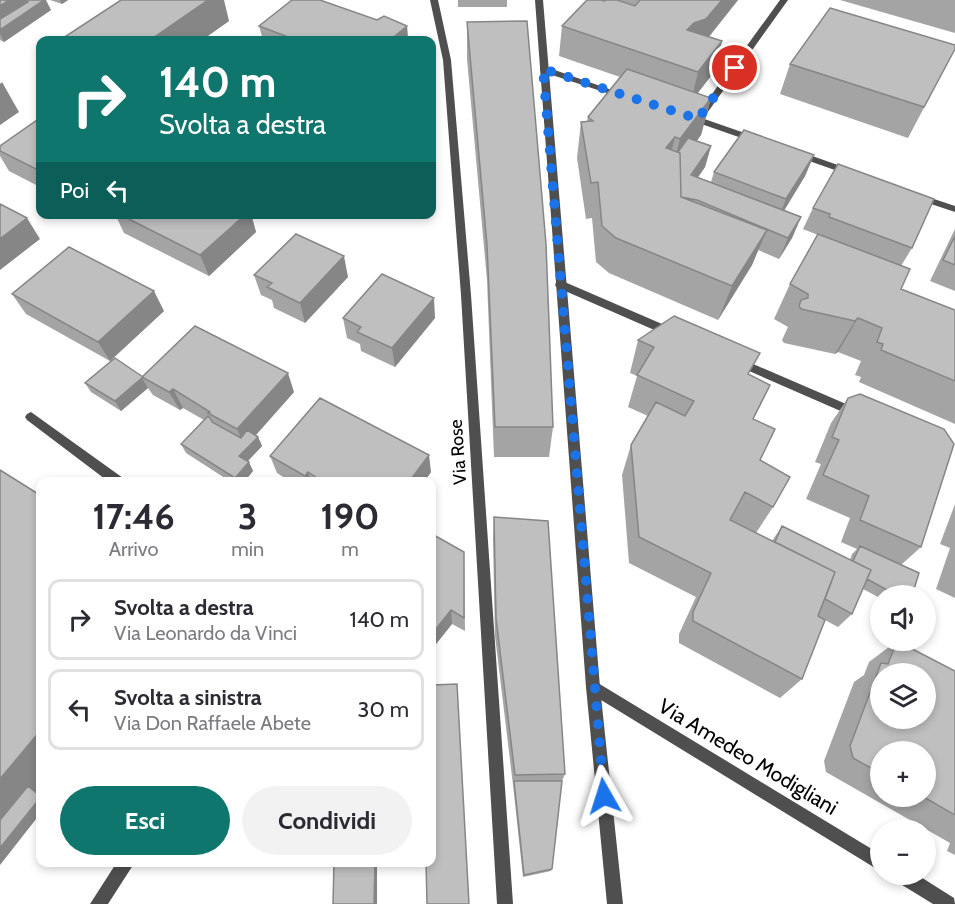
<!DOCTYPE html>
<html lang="it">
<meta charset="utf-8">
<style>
:root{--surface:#fff;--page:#f2f2f3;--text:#2b2b33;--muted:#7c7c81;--line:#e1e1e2;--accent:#0f766e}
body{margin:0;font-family:Cabin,sans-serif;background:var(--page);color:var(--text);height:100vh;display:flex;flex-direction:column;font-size:22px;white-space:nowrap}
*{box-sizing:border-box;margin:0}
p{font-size:20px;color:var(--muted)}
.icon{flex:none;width:33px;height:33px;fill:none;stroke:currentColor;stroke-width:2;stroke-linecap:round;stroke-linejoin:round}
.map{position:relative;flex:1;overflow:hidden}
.details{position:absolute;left:36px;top:477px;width:400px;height:390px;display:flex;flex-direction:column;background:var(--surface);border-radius:12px;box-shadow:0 3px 9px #0003}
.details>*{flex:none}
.banner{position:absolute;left:36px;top:36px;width:400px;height:183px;border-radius:12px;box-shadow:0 3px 9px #0003;background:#0f766e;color:#fff;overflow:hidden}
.tools{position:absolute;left:870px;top:585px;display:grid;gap:12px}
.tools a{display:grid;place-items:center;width:66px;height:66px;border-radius:50%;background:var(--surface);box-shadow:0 3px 9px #0003;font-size:30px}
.pin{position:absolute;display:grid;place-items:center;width:51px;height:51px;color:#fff;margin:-26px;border:3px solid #fff;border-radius:50%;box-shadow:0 2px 6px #0007}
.me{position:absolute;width:66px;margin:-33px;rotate:354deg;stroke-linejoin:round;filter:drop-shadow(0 0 4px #0008)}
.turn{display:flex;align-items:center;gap:21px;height:126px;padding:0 24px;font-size:27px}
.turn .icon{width:78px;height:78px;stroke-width:2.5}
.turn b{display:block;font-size:42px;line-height:51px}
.then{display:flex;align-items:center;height:57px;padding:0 24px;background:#0003;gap:12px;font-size:22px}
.eta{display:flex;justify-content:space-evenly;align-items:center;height:102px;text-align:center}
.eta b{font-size:36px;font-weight:700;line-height:42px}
.primary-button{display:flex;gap:12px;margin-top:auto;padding:12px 24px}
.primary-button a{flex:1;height:69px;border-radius:36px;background:var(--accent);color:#fff;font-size:24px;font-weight:700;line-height:69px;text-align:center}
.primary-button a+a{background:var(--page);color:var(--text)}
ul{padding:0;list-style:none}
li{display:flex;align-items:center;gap:18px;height:81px;margin:0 12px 9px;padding:0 12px;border:3px solid var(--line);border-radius:12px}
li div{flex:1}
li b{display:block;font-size:22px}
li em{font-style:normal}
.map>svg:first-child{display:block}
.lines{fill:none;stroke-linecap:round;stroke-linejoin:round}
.service{fill:#4f4f4f;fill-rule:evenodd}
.minor{fill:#4f4f4f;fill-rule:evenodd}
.tertiary{fill:#4f4f4f;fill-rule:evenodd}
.wall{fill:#a4a4a4;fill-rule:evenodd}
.shaded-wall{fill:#868686}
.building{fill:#bfbfbf;stroke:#868686;stroke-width:1.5;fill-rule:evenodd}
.route{stroke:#1a73e8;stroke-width:10;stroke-dasharray:0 18}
.labels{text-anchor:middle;stroke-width:4.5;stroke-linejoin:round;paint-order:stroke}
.street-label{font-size:18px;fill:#000;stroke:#fff}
.near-street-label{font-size:21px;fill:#000;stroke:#fff}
</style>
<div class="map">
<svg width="955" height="904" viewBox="0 0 955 904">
<rect width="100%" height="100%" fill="#fff"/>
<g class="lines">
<!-- service -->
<path class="service" d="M31 412 123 478 125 482H109L27 420 25 417 27 414Z
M117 862H135L108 904H90Z"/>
<!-- minor -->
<path class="minor" d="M430 0H438L451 60 471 295 513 904H497L461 295 443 60Z
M780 0H788L705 116H699V112Z
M540 67H546L629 96 628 98H622L540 71Z
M690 114 759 138 761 140 759 142H753L687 119V115Z
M798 151 852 170 854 172 849 175 795 156V152Z
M919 194 955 206V212L916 199 914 197Z
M560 280 676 330 677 333 676 336H668L556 287 555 284Z
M737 357 860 410 862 413 860 416H852L733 364 731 361 733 358Z
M593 680 880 854V871L588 692 586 687 588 682Z
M892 874H916L954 898 955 904H933L894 880Z"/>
<!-- tertiary -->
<path class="tertiary" d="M535 0H543L600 687 623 904H607L586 687Z"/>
</g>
<!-- wall -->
<path class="wall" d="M0 0 51 10 4 42 0 40Z
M50 0H68L62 4Z
M458 0H507V7H458Z
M603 0H738L709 37 722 41 714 72 697 93 711 98 701 135 697 141 711 146 705 167 698 177 711 182 714 172 814 155 805 176 784 211 801 217 792 238 779 259 758 250 752 265 718 320 609 273 596 262 592 218 586 219 577 158 581 122 587 121 588 117 620 77 559 56 562 26Z
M840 0H955V33Z
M377 20 407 26 408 40H263L259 26Z
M229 21 202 40H68L66 36Z
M467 22 553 427 549 457H494L487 280 467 59Z
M955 49 908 138 780 94 790 64Z
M40 118V187L9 171 0 156V146Z
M934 199 912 248 901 266V289L955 310V424L859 382 861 377 855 375 861 361 838 352 835 354 784 343 782 340 788 327 774 319 790 284 818 235 803 229 813 208Z
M115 214H251L256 232 209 276 124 233Z
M955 229V291L930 281Z
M254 275 348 277 305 323 274 308 272 300 261 295Z
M12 294 164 311 110 361 26 314Z
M343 318H435L395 367 361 351 360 344 347 338Z
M638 340 749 375 753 419 760 460 773 507 756 533 772 541 782 526 850 560 852 554 857 549 841 542 850 518 806 499 821 464 815 462 831 423 848 398 921 547 901 565 912 596H880V598L863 589 852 614 838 627 823 619 802 679 780 698 679 643V634L696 597 629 563 622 475 631 445 648 416 628 407 637 376 630 373Z
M142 376 294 392 256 435 258 437 262 446 248 461 253 471 244 482H231L186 453 181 444 204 420 183 408 180 410 153 395 148 388 121 411 91 392 85 383Z
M270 456 431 472 424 482H291L277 473Z
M955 504V598L936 589 950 548 940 544Z
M494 517 565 774 562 781 552 869 551 871 523 877 513 785 495 636 493 539Z
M464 552 465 631 452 624 432 649Z
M897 641 955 671V855L947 851 950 843 826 772 824 761 854 682 864 675 869 662ZM880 752 926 796H880Z"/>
<!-- shaded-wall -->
<path class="shaded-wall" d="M9 0H46L51 10 4 42 0 34V6Z
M60 0H68L62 4Z
M208 0H224L229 21 202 40H150Z
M722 0H738L698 50 687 30 694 23Z
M407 26 408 40H390Z
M722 41 714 72 691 102 698 72Z
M2 82 19 112 0 125V84Z
M711 98 701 135 676 168 673 167 680 139Z
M675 137 668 165 666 148Z
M711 146 705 167 685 196 691 175Z
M814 155 805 176 778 220 786 199Z
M246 214H251L256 232 209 276 200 255Z
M801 217 792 238 779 259 788 238Z
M27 218 40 239 0 270V239Z
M767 230 752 265 718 320 732 286Z
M344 256 348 277 305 323 300 303Z
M154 291 164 311 110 361 98 342Z
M434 298 435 318 395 367 392 348Z
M858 318 838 352 835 354 855 321Z
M288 373 294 392 245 447 237 429Z
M142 378 148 388 121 411 115 401Z
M173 389 183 408 180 410 169 392Z
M258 437 262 446 244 465 239 456Z
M429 455 431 472 424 482H409Z
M249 462 253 471 244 482H237L235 478Z
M308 472 311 482H307L305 476Z
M451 610 452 624 432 649V634Z
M40 731V784L36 789 40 792V796L0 834V779Z
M40 798V814L0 865V848Z
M375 862H377V904H374Z"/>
<!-- building -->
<path class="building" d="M0 0H9L0 6Z
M27 0H44L0 30V19L28 2Z
M121 0H208L150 40H78L66 36Z
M292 0H320L377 20 384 16 407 26 390 40H296L259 26Z
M587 0H601L604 1 606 0H617L635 6 640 0H722L706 19 694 23 687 30 722 41 698 72 562 26Z
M830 8 955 45V49L924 107 790 64Z
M527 21 546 244 553 427H495L487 245 467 22Z
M627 69 711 98 680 139 675 137 666 148 680 153 681 197 767 230 732 286 616 238 602 226 598 182 591 183 581 122 593 121 588 117Z
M40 118V171L0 151V146Z
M744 130 814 155 786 199 714 172Z
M688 138 711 146 691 175 801 217 788 238 697 200 681 197 680 153 678 152Z
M838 164 934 199 912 248 829 217 830 214 813 208Z
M0 204 27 218 0 239Z
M119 214H246L200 255Z
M296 234 344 256 300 303 267 287 272 283 254 275Z
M818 234 910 269 901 289 955 310V381L881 350 883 344 877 342 882 328 858 318 855 321 801 309 799 306 801 300 808 298V294L790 284Z
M955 236V265L943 260Z
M69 247 154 291 98 342 12 294Z
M382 274 434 298 392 348 357 332 361 327 343 318Z
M674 316 760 353 748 374 770 385 753 419 775 429 760 460 790 477 773 507 745 492 730 520 835 572 818 616 825 620 802 679 693 621V612L711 573 639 537 631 445 656 402 685 416 694 401 637 375 654 347 638 340Z
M195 326 288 373 237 429 208 413 210 412 173 389 169 392 142 377Z
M115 358 143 377 115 401 85 383Z
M860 394 944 429 954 444 921 547 860 520 869 496 823 475 839 440 832 437 848 398Z
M320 398 429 455 409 482H323L308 472 305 476 270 456Z
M208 416 210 418 212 422 241 438 247 430 258 437 239 456 249 462 235 478 181 444Z
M0 470 40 495V731L0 779Z
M494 517 548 521 565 774 515 775 496 618Z
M782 526 871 570 852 614 825 599 835 572 775 542Z
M432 534 464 552V618L451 610 432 634Z
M860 546 919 573 912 596H898L867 579 871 570 853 561Z
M897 641 955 671V815L922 796H926V752H880V773L853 758 850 746 881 663 888 664ZM880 674H926V718H880Z
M457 684 469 904H427L426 862H432V685Z
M514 781H562L552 869 524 875Z
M28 786 40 796V798L0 848V820Z
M334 862H375L374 904H333Z"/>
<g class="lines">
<!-- route -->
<path class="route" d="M604 796 543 69 698 119 735 68"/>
</g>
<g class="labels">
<!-- street labels -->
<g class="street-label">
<text transform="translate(458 452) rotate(-94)" y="6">Via Rose</text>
</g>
<!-- near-street labels -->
<g class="near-street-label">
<text transform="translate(748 757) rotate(31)" y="7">Via Amedeo Modigliani</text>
</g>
</g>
</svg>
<div class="tools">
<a><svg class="icon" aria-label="sound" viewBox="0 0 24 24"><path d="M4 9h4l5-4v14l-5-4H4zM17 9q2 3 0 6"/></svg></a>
<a><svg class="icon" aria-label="layers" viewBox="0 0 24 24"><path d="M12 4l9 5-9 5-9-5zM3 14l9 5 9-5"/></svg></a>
<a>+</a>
<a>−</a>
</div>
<div class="pin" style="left:735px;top:68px;background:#d93025"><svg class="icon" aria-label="arrive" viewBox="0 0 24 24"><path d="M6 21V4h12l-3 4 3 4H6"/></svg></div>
<svg class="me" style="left:604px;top:796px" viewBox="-20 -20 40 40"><path d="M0-17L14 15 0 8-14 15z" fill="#1a73e8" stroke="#fff" stroke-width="4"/></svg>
<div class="banner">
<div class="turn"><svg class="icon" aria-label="right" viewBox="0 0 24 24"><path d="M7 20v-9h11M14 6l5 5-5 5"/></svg><div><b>140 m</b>Svolta a destra</div></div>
<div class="then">Poi<svg class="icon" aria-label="left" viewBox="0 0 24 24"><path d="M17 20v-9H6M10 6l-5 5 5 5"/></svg></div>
</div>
<section class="details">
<div class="eta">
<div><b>17:46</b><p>Arrivo</p></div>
<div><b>3</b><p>min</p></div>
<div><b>190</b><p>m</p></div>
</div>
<ul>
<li><svg class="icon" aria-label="right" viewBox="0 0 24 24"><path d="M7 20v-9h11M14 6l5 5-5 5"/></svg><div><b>Svolta a destra</b><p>Via Leonardo da Vinci</p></div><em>140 m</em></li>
<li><svg class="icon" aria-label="left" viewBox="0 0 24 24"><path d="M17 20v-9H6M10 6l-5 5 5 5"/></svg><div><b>Svolta a sinistra</b><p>Via Don Raffaele Abete</p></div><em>30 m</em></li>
</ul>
<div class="primary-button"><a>Esci</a><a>Condividi</a></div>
</section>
</div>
